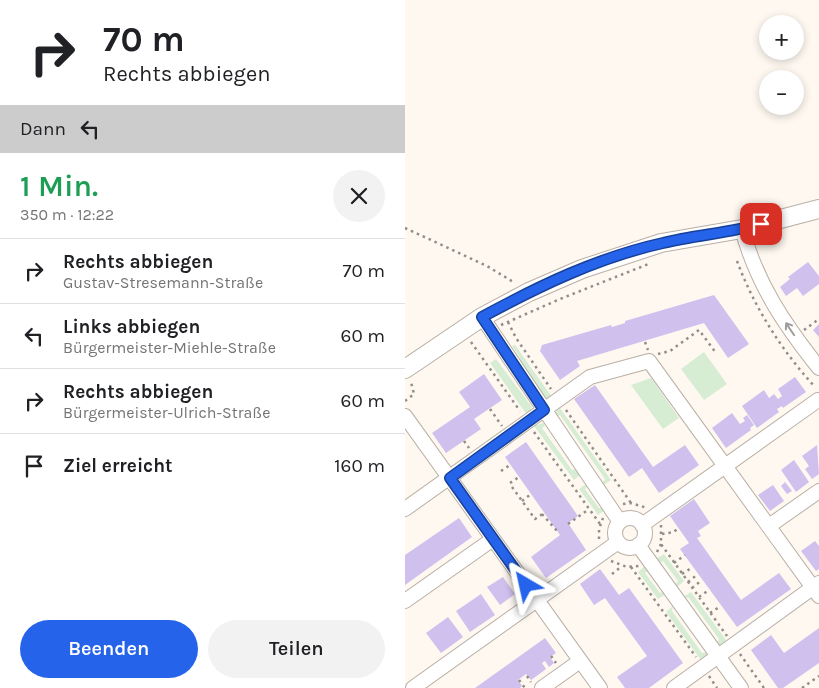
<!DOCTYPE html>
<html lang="de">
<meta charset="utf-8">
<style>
:root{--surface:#fff;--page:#f2f2f2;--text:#202124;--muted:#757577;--line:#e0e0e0;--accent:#2563eb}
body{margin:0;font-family:Karla,sans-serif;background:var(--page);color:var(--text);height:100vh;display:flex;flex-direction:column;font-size:19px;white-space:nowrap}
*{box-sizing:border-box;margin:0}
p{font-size:16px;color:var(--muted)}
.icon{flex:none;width:28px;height:28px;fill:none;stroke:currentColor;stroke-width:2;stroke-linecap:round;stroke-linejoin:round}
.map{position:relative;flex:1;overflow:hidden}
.panel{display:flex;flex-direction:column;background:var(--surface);width:405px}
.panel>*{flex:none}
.guide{background:#fff;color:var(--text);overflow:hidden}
.tools{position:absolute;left:354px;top:15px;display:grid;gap:10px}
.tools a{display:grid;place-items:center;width:45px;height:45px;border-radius:50%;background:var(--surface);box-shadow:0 2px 8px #0003;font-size:25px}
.pin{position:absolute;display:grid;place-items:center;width:42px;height:42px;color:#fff;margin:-21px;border-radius:10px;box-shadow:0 2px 8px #0006}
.me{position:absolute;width:55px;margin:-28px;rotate:324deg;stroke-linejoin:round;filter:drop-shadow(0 0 4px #0008)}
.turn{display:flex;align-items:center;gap:18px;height:105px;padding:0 20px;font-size:22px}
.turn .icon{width:65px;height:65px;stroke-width:2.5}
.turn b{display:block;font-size:35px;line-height:42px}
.then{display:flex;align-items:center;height:48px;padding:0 20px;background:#0003;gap:10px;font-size:19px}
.round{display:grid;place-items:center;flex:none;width:52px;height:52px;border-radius:26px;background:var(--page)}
.summary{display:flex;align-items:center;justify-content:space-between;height:85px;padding:0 20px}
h1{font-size:30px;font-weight:600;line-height:38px;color:#1e9e55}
.cta{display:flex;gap:10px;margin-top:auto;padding:10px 20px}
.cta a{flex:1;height:58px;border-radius:30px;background:var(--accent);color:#fff;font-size:20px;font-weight:600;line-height:58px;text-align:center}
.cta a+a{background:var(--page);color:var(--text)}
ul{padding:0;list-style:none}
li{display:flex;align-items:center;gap:15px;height:65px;padding:0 20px;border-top:1px solid var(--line)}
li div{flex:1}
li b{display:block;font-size:19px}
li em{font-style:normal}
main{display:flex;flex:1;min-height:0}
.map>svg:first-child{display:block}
.green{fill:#d6ecd3}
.building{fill:#cfc0ee}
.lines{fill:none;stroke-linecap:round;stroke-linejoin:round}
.minor-casing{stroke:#b9afa5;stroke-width:16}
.major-casing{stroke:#b9afa5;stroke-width:20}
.path{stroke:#928d88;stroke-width:2.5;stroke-dasharray:2.5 4;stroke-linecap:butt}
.minor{stroke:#fff;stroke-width:14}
.major{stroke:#fff;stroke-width:18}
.oneway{stroke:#a09e9d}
.route-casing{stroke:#184099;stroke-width:12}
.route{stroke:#2563eb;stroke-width:9}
</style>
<main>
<section class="panel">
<div class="guide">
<div class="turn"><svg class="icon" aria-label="right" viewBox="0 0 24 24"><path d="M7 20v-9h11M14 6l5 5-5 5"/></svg><div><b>70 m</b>Rechts abbiegen</div></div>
<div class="then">Dann<svg class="icon" aria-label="left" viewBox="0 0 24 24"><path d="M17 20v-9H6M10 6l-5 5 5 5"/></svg></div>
</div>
<div class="summary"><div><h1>1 Min.</h1><p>350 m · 12:22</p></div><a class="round"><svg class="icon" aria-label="close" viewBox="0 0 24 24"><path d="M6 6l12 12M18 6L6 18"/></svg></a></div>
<ul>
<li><svg class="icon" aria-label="right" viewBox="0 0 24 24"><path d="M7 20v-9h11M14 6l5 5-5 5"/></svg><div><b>Rechts abbiegen</b><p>Gustav-Stresemann-Straße</p></div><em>70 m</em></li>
<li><svg class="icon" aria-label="left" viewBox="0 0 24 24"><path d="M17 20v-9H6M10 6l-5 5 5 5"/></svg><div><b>Links abbiegen</b><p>Bürgermeister-Miehle-Straße</p></div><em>60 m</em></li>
<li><svg class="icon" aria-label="right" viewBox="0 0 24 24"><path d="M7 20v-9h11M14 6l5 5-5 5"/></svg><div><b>Rechts abbiegen</b><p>Bürgermeister-Ulrich-Straße</p></div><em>60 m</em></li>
<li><svg class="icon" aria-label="arrive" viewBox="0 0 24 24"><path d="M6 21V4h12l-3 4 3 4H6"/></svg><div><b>Ziel erreicht</b></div><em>160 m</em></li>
</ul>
<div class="cta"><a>Beenden</a><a>Teilen</a></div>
</section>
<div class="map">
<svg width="414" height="688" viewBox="0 0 414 688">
<rect width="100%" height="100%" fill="#fef8f1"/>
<!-- green -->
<path class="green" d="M110 345 147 397 139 400 120 372 114 356 107 346Z
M299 352 322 384 299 400 276 369Z
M91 359 127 407 122 415 85 363Z
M246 378 274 418 258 429 226 385Z
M155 408 206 480 199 485 197 483 200 479 155 415 151 418 149 414Z
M138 423 140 426 137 428 167 470 172 469 175 475 169 480 129 426Z
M181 484 183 486 180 489 194 508 199 507 200 510 193 515 174 489Z
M259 554 279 581 272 587 270 585 273 581 258 561 254 563 251 559Z
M240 566 244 570 240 573 255 593 259 592 261 594 253 599 233 572Z
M286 592 321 640 314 646 312 643 314 639 284 598 278 597Z
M268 606 267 611 297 653 302 652 304 655 296 660 261 612Z"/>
<!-- building -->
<path class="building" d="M403 262 414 276V284L398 296 392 288 381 296 375 287 385 279 383 277Z
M309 295 344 344 323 358 299 323 172 361 175 366 155 380 135 351 137 345 206 325 207 327 220 323V321Z
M414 324V337L408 330Z
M79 374 97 400 69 419 76 429 41 453 27 433 65 407 54 392Z
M390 377 401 392 378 408 377 406 372 409 374 412 352 428 337 406 359 390 364 398 369 394 373 399 377 396 373 389Z
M190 385 248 467 280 445 294 465 254 493 237 468 224 477 169 399Z
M327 413 335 424 340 421 338 418 342 415 349 425 345 428 346 430 321 448 307 428Z
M121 442 173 516 163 523 181 550 141 578 126 557 155 535 100 457Z
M412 445 414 474 407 479 400 469 404 466 397 456Z
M389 460 404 482 391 492 376 470Z
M380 482 387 491 382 494 376 486Z
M368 485 379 501 365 511 353 495Z
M289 499 305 523 293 531 296 536 292 538 336 600 374 573 386 589 332 627 275 549 284 543 265 516Z
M54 518 67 537 0 585V555Z
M410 541 414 546V569L411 571 396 551Z
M195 569 214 595 224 588 278 663 244 688H220L212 677 242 656 200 598 189 605 175 584Z
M98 577 110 594 95 605 82 587Z
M76 594 90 615 65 632 51 611Z
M43 617 58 637 36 653 21 633Z
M414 628V663L378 688H373L346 650 366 635 379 653Z
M140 638 151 653 145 657 149 663 144 667 140 661 137 663 141 669 133 675 126 680 121 674 113 680 117 686 115 688H70Z"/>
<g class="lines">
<defs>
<path id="minor" d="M337 229C352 284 379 324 414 368
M77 317 215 522
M0 416 195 688
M0 509 185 377 244 361 414 596
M210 533a15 15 0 1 1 30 0a15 15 0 1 1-30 0Z
M237 525 413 400
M364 526 414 491
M233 545 336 688
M0 601 88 539
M8 688 213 542
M137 688 175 661
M269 688 414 583"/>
<path id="major" d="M0 369 77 317 124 292 177 269 256 243 337 229 414 209"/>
</defs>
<!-- minor casing -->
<use href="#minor" class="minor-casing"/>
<!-- major casing -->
<use href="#major" class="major-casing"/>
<!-- path -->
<path class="path" d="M0 228 82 266 110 283
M332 261C349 307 377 351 410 387
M103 322 111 338 146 389
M96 325 155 299 246 263
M399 330 414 319
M66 342 115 411
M240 342 243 350
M253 354 265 351 294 330 311 353
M0 401 9 394 6 382
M85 409 97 426
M161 410 226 503
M129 432 195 524
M59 441 64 448
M96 471 105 465
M105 483 114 477
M107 487 130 519 139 513
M117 501 126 494
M218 504 226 503 242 508
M137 514 153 532
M163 524 184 509
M256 525V544L322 636
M257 534 269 532 273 528
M194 539V529L198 518
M252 552 256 544
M206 561 222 567 234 566
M269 563 280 555
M226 567 291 657
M207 574 217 566
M277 574 288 567
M283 582 293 574
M287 588 297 580
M294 597 304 590
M305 613 316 606
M335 654 359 688
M146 656 151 663
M122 676 126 682
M304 676 312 688
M114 680 120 688
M397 688 414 676"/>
<!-- minor -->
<use href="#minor" class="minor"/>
<!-- major -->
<use href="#major" class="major"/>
</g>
<!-- one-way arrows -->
<defs><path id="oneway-shaft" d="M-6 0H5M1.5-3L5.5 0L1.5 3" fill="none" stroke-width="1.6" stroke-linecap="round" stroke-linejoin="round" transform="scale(1.25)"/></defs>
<use class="oneway" href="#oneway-shaft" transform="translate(385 329) rotate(-124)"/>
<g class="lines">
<defs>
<path id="route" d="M121 585 45 478 139 410 77 317C134 286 194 257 258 243 290 235 324 233 356 224"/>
</defs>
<!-- route casing -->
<use href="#route" class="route-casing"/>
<!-- route -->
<use href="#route" class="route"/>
</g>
</svg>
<div class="tools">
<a>+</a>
<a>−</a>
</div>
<div class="pin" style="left:356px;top:224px;background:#d93025"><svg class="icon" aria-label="arrive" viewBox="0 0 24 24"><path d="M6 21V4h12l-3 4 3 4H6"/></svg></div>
<svg class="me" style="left:121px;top:585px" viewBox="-20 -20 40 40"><path d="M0-17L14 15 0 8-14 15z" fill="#2563eb" stroke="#fff" stroke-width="4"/></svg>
</div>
</main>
